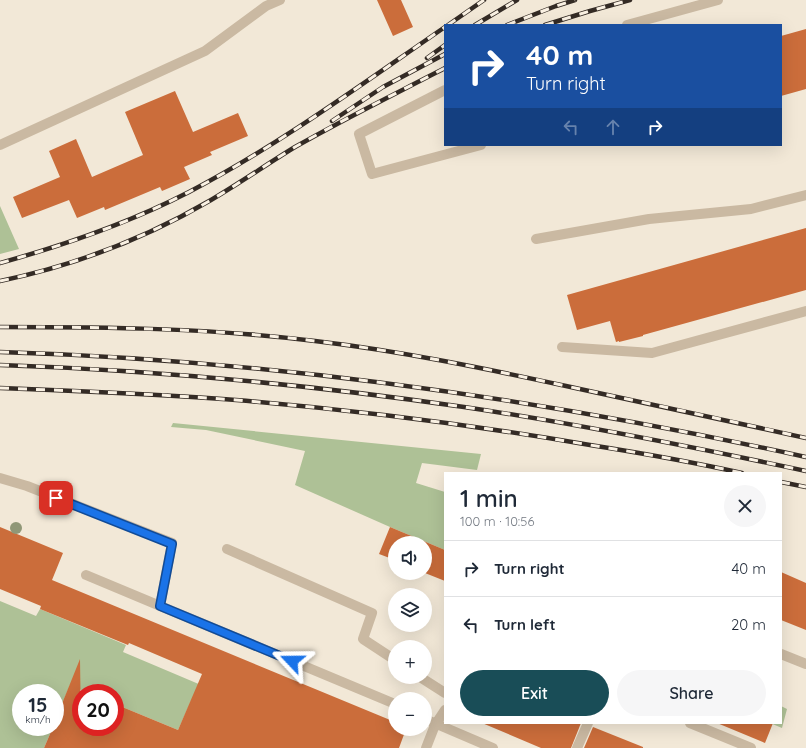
<!DOCTYPE html>
<meta charset="utf-8">
<style>
:root{--surface:#fff;--page:#f6f6f7;--text:#1f2937;--muted:#747a83;--line:#e0e1e3;--accent:#194d57}
body{margin:0;font-family:Quicksand,sans-serif;background:var(--page);color:var(--text);height:100vh;display:flex;flex-direction:column;font-size:15px;white-space:nowrap}
*{box-sizing:border-box;margin:0}
p{font-size:13px;color:var(--muted)}
.icon{flex:none;width:22px;height:22px;fill:none;stroke:currentColor;stroke-width:2;stroke-linecap:round;stroke-linejoin:round}
.map{position:relative;flex:1;overflow:hidden}
.panel{position:absolute;left:444px;top:472px;width:338px;height:252px;display:flex;flex-direction:column;background:var(--surface);border-radius:0px;box-shadow:0 4px 16px #0002}
.panel>*{flex:none}
.banner{position:absolute;left:444px;top:24px;width:338px;height:122px;border-radius:0px;box-shadow:0 4px 16px #0002;background:#1a4fa0;color:#fff;overflow:hidden}
.tools{position:absolute;left:388px;top:536px;display:grid;gap:8px}
.tools a{display:grid;place-items:center;width:44px;height:44px;border-radius:50%;background:var(--surface);box-shadow:0 4px 16px #0002;font-size:20px}
.speed{position:absolute;left:12px;top:684px;display:flex;gap:8px;font-size:20px;font-weight:700;text-align:center}
.speed>*{display:grid;place-content:center;width:52px;height:52px;border-radius:50%;background:var(--surface);box-shadow:0 4px 16px #0002;line-height:1}
.speed small{font-size:10px;font-weight:400}
.speed .limit{border:6px solid #d22;background:#fff;color:#111}
.pin{position:absolute;display:grid;place-items:center;width:34px;height:34px;color:#fff;margin:-17px;border-radius:8px;box-shadow:0 2px 6px #0006}
.me{position:absolute;width:44px;margin:-22px;rotate:293deg;stroke-linejoin:round;filter:drop-shadow(0 0 3px #0008)}
.turn{display:flex;align-items:center;gap:14px;height:84px;padding:0 16px;font-size:18px}
.turn .icon{width:52px;height:52px;stroke-width:2.5}
.turn b{display:block;font-size:28px;line-height:34px}
.lanes{display:flex;align-items:center;height:38px;padding:0 16px;background:#0003;justify-content:center;gap:20px;direction:ltr}
.lanes .off{opacity:.35}
.round{display:grid;place-items:center;flex:none;width:42px;height:42px;border-radius:21px;background:var(--page)}
.headline{display:flex;align-items:center;justify-content:space-between;height:68px;padding:0 16px}
h1{font-size:24px;font-weight:600;line-height:30px}
.cta{display:flex;gap:8px;margin-top:auto;padding:8px 16px}
.cta a{flex:1;height:46px;border-radius:24px;background:var(--accent);color:#fff;font-size:16px;font-weight:600;line-height:46px;text-align:center}
.cta a+a{background:var(--page);color:var(--text)}
ul{padding:0;list-style:none}
li{display:flex;align-items:center;gap:12px;height:56px;padding:0 16px;border-top:1px solid var(--line)}
li div{flex:1}
li b{display:block;font-size:15px}
li em{font-style:normal}
.map>svg:first-child{display:block}
.green{fill:#aec196}
.building{fill:#cb6d3b}
.lines{fill:none;stroke-linecap:round;stroke-linejoin:round}
.service{stroke:#cab9a2;stroke-width:10}
.rail-casing{stroke:#342b25;stroke-width:4.5}
.rail{stroke:#faf1e3;stroke-width:3;stroke-dasharray:9;stroke-linecap:butt}
.tree{fill:#909777}
.route-casing{stroke:#114b97;stroke-width:10}
.route{stroke:#1a73e8;stroke-width:7}
</style>
<div class="map">
<svg width="806" height="748" viewBox="0 0 806 748">
<rect width="100%" height="100%" fill="#f2e8d7"/>
<!-- green -->
<path class="green" d="M0 206 19 249 0 254Z
M173 423 481 454 477 470 422 463 416 483 445 492V550L390 527 295 485 305 451 206 430 171 427Z
M0 601 36 616 40 609 126 645 123 652 303 728 191 701 178 730 115 704V693H88L70 685 55 721V693H21V727H53L44 748H0Z
M781 706 787 709 782 728 770 723H781Z"/>
<!-- building -->
<path class="building" d="M377 0H401L413 27 393 36Z
M806 29V89L781 96V36Z
M175 91 193 132 238 113 248 136 210 152 212 155 184 167 190 179 162 191 160 187 105 210 104 207 77 218 69 200 22 218 13 197 60 177 49 151 76 139 92 177 143 155 125 112Z
M806 228V290L643 335V336L619 342V341L616 342 610 321 577 330 567 295Z
M0 527 63 553 52 580 395 722V729H406L399 748H44L53 727H55V721L80 659 81 727H115V704L178 730 202 674 129 643 128 645 40 609 41 606 0 589Z
M390 527 445 550V581L425 573V543H395V560L379 554Z
M781 572 806 583V630L781 620Z
M482 723H581L571 748H541Z
M717 723H773L765 743Z
M593 727 643 747V748H584Z"/>
<g class="lines">
<!-- service -->
<path class="service" d="M627 25 718 0
M445 90 359 134 372 174 481 145
M0 145 205 51 266 6 280 0
M536 239 649 219 751 209 806 195
M562 347 652 353 806 311
M0 478 27 486 172 543 160 606
M227 549 372 613 363 639 395 660
M86 575 395 704
M781 654 806 664
M420 677 445 693
M425 719 493 748
M690 723 751 748
M426 748 435 725 445 710
M577 748 588 723"/>
<defs>
<path id="rail" d="M448 25 484 0
M475 25 517 0
M507 25 556 6 575 0
M545 25 590 11 630 0
M427 58 445 45
M332 121 383 87 445 54
M0 263C65 245 129 223 189 192 279 145 362 84 445 27
M0 281C73 266 146 238 211 200 240 183 267 164 295 147 344 119 395 94 445 68
M0 327C105 327 211 328 315 341 400 351 483 368 566 386 646 403 726 420 806 438
M0 352C271 360 541 399 806 457
M0 365C155 370 311 385 464 407 579 424 693 447 806 471
M0 388C79 391 158 394 236 400 355 410 473 425 590 445 641 453 692 462 742 473
M781 482 806 487"/>
</defs>
<!-- rail casing -->
<use href="#rail" class="rail-casing"/>
<!-- rail -->
<use href="#rail" class="rail"/>
</g>
<!-- trees -->
<circle class="tree" cx="16" cy="528" r="6"/>
<g class="lines">
<defs>
<path id="route" d="M56 498 172 544 160 606 292 661"/>
</defs>
<!-- route casing -->
<use href="#route" class="route-casing"/>
<!-- route -->
<use href="#route" class="route"/>
</g>
</svg>
<div class="tools">
<a><svg class="icon" aria-label="sound" viewBox="0 0 24 24"><path d="M4 9h4l5-4v14l-5-4H4zM17 9q2 3 0 6"/></svg></a>
<a><svg class="icon" aria-label="layers" viewBox="0 0 24 24"><path d="M12 4l9 5-9 5-9-5zM3 14l9 5 9-5"/></svg></a>
<a>+</a>
<a>−</a>
</div>
<div class="speed"><div>15<small>km/h</small></div><div class="limit">20</div></div>
<div class="pin" style="left:56px;top:498px;background:#d93025"><svg class="icon" aria-label="arrive" viewBox="0 0 24 24"><path d="M6 21V4h12l-3 4 3 4H6"/></svg></div>
<svg class="me" style="left:292px;top:661px" viewBox="-20 -20 40 40"><path d="M0-17L14 15 0 8-14 15z" fill="#1a73e8" stroke="#fff" stroke-width="4"/></svg>
<div class="banner">
<div class="turn"><svg class="icon" aria-label="right" viewBox="0 0 24 24"><path d="M7 20v-9h11M14 6l5 5-5 5"/></svg><div><b>40 m</b>Turn right</div></div>
<div class="lanes"><svg class="icon off" aria-label="left" viewBox="0 0 24 24"><path d="M17 20v-9H6M10 6l-5 5 5 5"/></svg><svg class="icon off" aria-label="ahead" viewBox="0 0 24 24"><path d="M12 20V5M6 11l6-6 6 6"/></svg><svg class="icon" aria-label="right" viewBox="0 0 24 24"><path d="M7 20v-9h11M14 6l5 5-5 5"/></svg></div>
</div>
<section class="panel">
<div class="headline"><div><h1>1 min</h1><p>100 m · 10:56</p></div><a class="round"><svg class="icon" aria-label="close" viewBox="0 0 24 24"><path d="M6 6l12 12M18 6L6 18"/></svg></a></div>
<ul>
<li><svg class="icon" aria-label="right" viewBox="0 0 24 24"><path d="M7 20v-9h11M14 6l5 5-5 5"/></svg><div><b>Turn right</b></div><em>40 m</em></li>
<li><svg class="icon" aria-label="left" viewBox="0 0 24 24"><path d="M17 20v-9H6M10 6l-5 5 5 5"/></svg><div><b>Turn left</b></div><em>20 m</em></li>
</ul>
<div class="cta"><a>Exit</a><a>Share</a></div>
</section>
</div>
